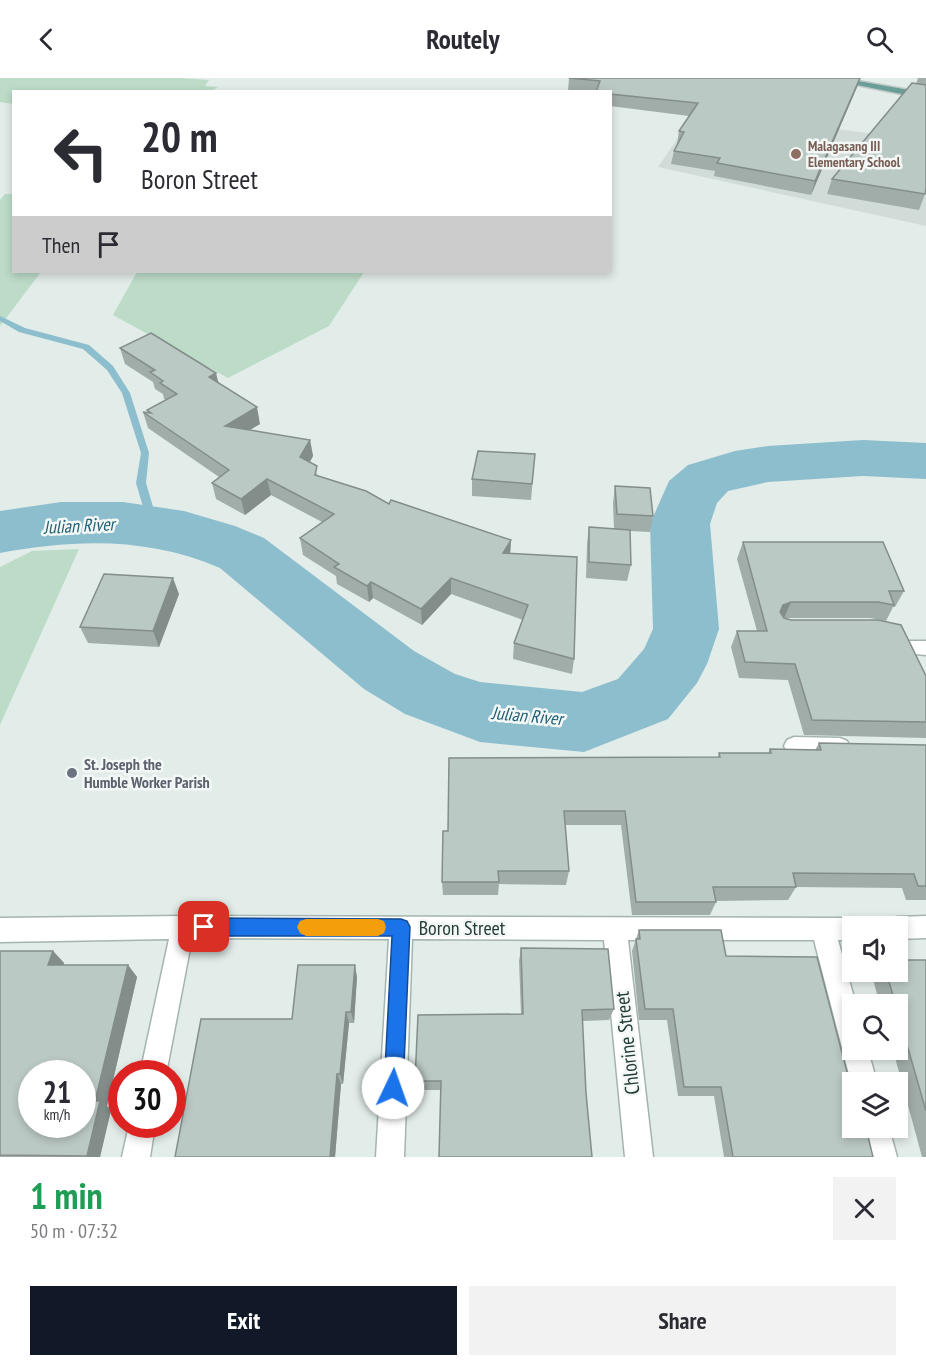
<!DOCTYPE html>
<meta charset="utf-8">
<style>
:root{--surface:#fff;--page:#f2f2f3;--text:#2b2b33;--muted:#7c7c81;--accent:#111827}
body{margin:0;font-family:"PT Sans Narrow",sans-serif;background:var(--page);color:var(--text);height:100vh;display:flex;flex-direction:column;font-size:22px;white-space:nowrap}
*{box-sizing:border-box;margin:0}
p{font-size:20px;color:var(--muted)}
.icon{flex:none;width:33px;height:33px;fill:none;stroke:currentColor;stroke-width:2;stroke-linecap:round;stroke-linejoin:round}
.map{position:relative;height:1079px;overflow:hidden}
.drawer{display:flex;flex-direction:column;background:var(--surface);flex:1}
.drawer>*{flex:none}
.top-card{position:absolute;left:12px;top:12px;width:600px;height:183px;border-radius:0px;box-shadow:0 3px 9px #0003;background:#fff;color:var(--text);overflow:hidden}
.tools{position:absolute;left:842px;top:838px;display:grid;gap:12px}
.tools a{display:grid;place-items:center;width:66px;height:66px;border-radius:0px;background:var(--surface);box-shadow:0 3px 9px #0003;font-size:30px}
.speed{position:absolute;left:18px;top:982px;display:flex;gap:12px;font-size:30px;font-weight:700;text-align:center}
.speed>*{display:grid;place-content:center;width:78px;height:78px;border-radius:50%;background:var(--surface);box-shadow:0 3px 9px #0003;line-height:1}
.speed small{font-size:15px;font-weight:400}
.speed .limit{border:9px solid #d22;background:#fff;color:#111}
.pin{position:absolute;display:grid;place-items:center;width:51px;height:51px;color:#fff;margin:-26px;border-radius:12px;box-shadow:0 3px 9px #0006}
.me{position:absolute;width:66px;margin:-33px;rotate:3deg;stroke-linejoin:round;filter:drop-shadow(0 0 4px #0008)}
.turn{display:flex;align-items:center;gap:21px;height:126px;padding:0 30px;font-size:27px}
.turn .icon{width:78px;height:78px;stroke-width:2.5}
.turn b{display:block;font-size:42px;line-height:51px}
.then{display:flex;align-items:center;height:57px;padding:0 30px;background:#0003;gap:12px;font-size:22px}
.round{display:grid;place-items:center;flex:none;width:63px;height:63px;border-radius:0px;background:var(--page)}
.overview{display:flex;align-items:center;justify-content:space-between;height:102px;padding:0 30px}
h1{font-size:36px;font-weight:800;line-height:45px;color:#1e9e55}
.primary-button{display:flex;gap:12px;margin-top:auto;padding:12px 30px}
.primary-button a{flex:1;height:69px;border-radius:0px;background:var(--accent);color:#fff;font-size:24px;font-weight:800;line-height:69px;text-align:center}
.primary-button a+a{background:var(--page);color:var(--text)}
header{display:flex;justify-content:space-between;align-items:center;height:78px;padding:0 30px;background:var(--surface);font-size:27px;font-weight:800}
.map>svg:first-child{display:block}
.built{fill:#d1dcd8}
.green{fill:#bcdcc8}
.lines{fill:none;stroke-linecap:round;stroke-linejoin:round}
.stream{fill:#8dbece;fill-rule:evenodd}
.river{fill:#8dbece;fill-rule:evenodd}
.minor-casing{stroke:#a5b4b0;stroke-width:3}
.major-casing{stroke:#c1c8c7;stroke-width:3}
.minor{fill:#fff;fill-rule:evenodd}
.major{fill:#699f96;fill-rule:evenodd}
.wall{fill:#a1ada9}
.shaded-wall{fill:#838d8a}
.building{fill:#bbc9c5;stroke:#838d8a;stroke-width:1.5;fill-rule:evenodd}
.route{fill:#1a73e8;stroke:#114b97;stroke-width:1.5}
.slow{fill:#f59e0b}
.education-dot{fill:#8d6e63;stroke:#f3f8f6;stroke-width:2}
.worship-dot{fill:#6b7280;stroke:#f3f8f6;stroke-width:2}
.labels{text-anchor:middle;stroke-width:5;stroke-linejoin:round;paint-order:stroke}
.far-education-label{font-size:14px;font-weight:bold;fill:#785e54;stroke:#f3f8f6;text-anchor:start}
.worship-label{font-size:16px;font-weight:bold;fill:#5b616d;stroke:#f3f8f6;text-anchor:start}
.water-label{font-size:18px;font-style:italic;fill:#206075;stroke:#f3f8f6}
.near-street-label{font-size:20px;fill:#233c38;stroke:#f3f8f6}
</style>
<header><svg class="icon" aria-label="back" viewBox="0 0 24 24"><path d="M15 5l-7 7 7 7"/></svg>Routely<svg class="icon" aria-label="search" viewBox="0 0 24 24"><circle cx="10" cy="10" r="6"/><path d="M15 15l6 6"/></svg></header>
<div class="map">
<svg width="926" height="1079" viewBox="0 0 926 1079">
<rect width="100%" height="100%" fill="#e2ece8"/>
<!-- built -->
<path class="built" d="M711 12 794 45 926 63V148L658 89Z"/>
<!-- green -->
<path class="green" d="M0 0H180L209 2 205 8 218 9 210 14H14L13 26 0 24Z
M5 116H13L14 194H41L0 248V122Z
M137 194H364L329 248 228 300 113 237Z
M79 471 0 647V489L32 473Z"/>
<g class="lines">
<!-- stream -->
<path class="stream" d="M0 238 25 250 89 267 113 288 130 315 149 375 146 405 159 449 157 451H151L149 449 136 405 141 375 122 315 107 292 83 271 19 254 0 243Z"/>
<!-- river -->
<path class="river" d="M863 362 926 365V401L863 398 768 404 728 413 717 425 710 446 719 551 707 586 697 605 668 641 584 674 480 664 405 636 364 611 220 490C148 459 76 461 0 475V433L61 424H123L184 433 235 448 264 460 414 573 455 596 480 604 582 614 618 601 644 571 653 551 650 446 669 403 688 387 735 373 768 368Z"/>
<defs>
<path id="minor" d="M910 563H926V577L903 575 901 570 903 565Z
M794 659 840 660 847 663 850 669 847 675 840 678 794 677 787 674 784 668 787 662Z
M183 838 852 840 860 843 863 849H852V862H838L856 927H852V972H868L877 1005H852V1008L814 862H628L653 1079H625L604 862 412 861 404 1079H376L389 861 192 860 166 996H140L169 861 0 864V840Z
M926 838V860L897 861V849H886L889 842 897 839Z
M129 1047H155L150 1079H122Z
M863 1050H889L897 1079H869Z"/>
<path id="major" d="M823 0H841L926 15V21Z"/>
</defs>
<!-- minor casing -->
<use href="#minor" class="minor-casing"/>
<!-- major casing -->
<use href="#major" class="major-casing"/>
<!-- minor -->
<use href="#minor" class="minor"/>
<!-- major -->
<use href="#major" class="major"/>
</g>
<!-- wall -->
<path class="wall" d="M569 0H861L860 1 857 9 811 117 714 98 715 93 671 86 674 73 677 66 679 53 689 38 610 28V14H577L568 13Z
M918 0H926V110L925 116 919 132 827 116 832 101 916 6Z
M120 270 218 305 260 346 250 352 310 362 313 378 310 384 318 398 389 426 511 462 510 475 574 581 572 596 513 581 514 565 523 542 451 516 422 547 373 520 369 524 337 506 336 498 303 477 300 460 322 444 271 417 245 437 216 421 212 405 219 399 148 350 143 334 148 335 147 332 166 322 164 321 163 316 155 311 153 304 125 286Z
M535 376 531 422 472 418V401Z
M615 408 653 438 650 454 630 453 631 487 627 503 586 500 587 466 589 449 614 451 613 425Z
M743 464 904 513 895 529H893L886 543 870 540H784L926 598V660L804 657 788 602 739 600 731 569 737 553H757L737 481Z
M179 516 159 569 88 565 80 549Z
M819 665 926 667V822H906L902 810 796 809 788 822 716 823V824L710 837H632L621 747H565L569 793 566 807 499 806 498 817H443L442 804 448 753 718 679 719 675H768L770 671 815 672Z
M639 852 726 878 851 1013 873 1079H724L714 1018H678L667 942H639L632 873Z
M521 870 614 931 609 942 583 943 441 1012H416L415 1003 521 936 519 883Z
M0 873H53L64 885 63 887H128L137 899 107 1028 111 1032 100 1079H0Z
M926 882V1079H922L893 972H897V927H880L871 894H897Z
M357 899 354 945H349L343 1006H341L335 1079H175L292 941Z"/>
<!-- shaded-wall -->
<path class="shaded-wall" d="M860 0 857 9 811 117 815 103Z
M216 295 220 311 209 299Z
M257 329 260 346 229 364 225 348Z
M310 362 313 378 303 395 300 379Z
M267 401 271 417 245 437 241 421Z
M511 462 510 478 503 475Z
M173 500 179 516 159 569 153 553Z
M451 500V516L422 547 421 531Z
M371 504 373 520 369 524 367 508Z
M791 524 784 540 776 543 783 527Z
M53 873 64 885 60 898 48 887Z
M128 887 137 899 107 1028 111 1032 100 1079H88L87 1078 95 1023Z
M355 887 357 899 354 945 351 934Z
M346 934 349 945 343 1006 340 996Z
M337 996 341 1006 335 1079H330Z"/>
<!-- building -->
<path class="building" d="M569 0H860L815 103 717 85 720 80 674 73 684 54 679 53 698 25 610 16V14H596L600 3Z
M912 5 926 7V110L925 116 832 101Z
M151 255 216 295 209 299 257 329 225 348 310 362 300 379 317 388 315 397 366 413 389 426 391 422 511 462 503 475 577 479 574 581 514 565 528 527 451 500 421 531 371 504 367 508 334 489 339 486 300 460 334 436 267 401 241 421 212 405 229 392 143 334 151 335 147 332 177 316 160 305 163 303 150 294 155 292 120 270Z
M478 373 535 376 532 406 472 401Z
M615 408 650 410 653 438 617 436Z
M589 449 630 452 631 487 589 484Z
M743 464H883L904 513H889L894 527 878 524H791L783 527 780 534 784 540 791 542H878L901 547 926 598V644L812 642 795 586 745 584 737 553H767Z
M104 496 173 500 153 553 80 549Z
M819 665 926 667V808H918L914 796 793 795 796 809H713L716 824H636L625 733H564L569 793H498L499 804H442L443 753H448L449 680 720 679 719 675H771L770 671 821 672Z
M639 852H721L726 878 817 879 852 1013V1050H866L873 1079H733L721 1009H684L673 931H645L636 861H640Z
M521 870 608 871 614 931 582 932 586 1015 592 1079H439L441 1003H415L418 937 523 936Z
M0 873H53L48 887H128L95 1023H100L87 1078 0 1077ZM32 996H82V1047H32Z
M897 882H926V1033L897 932V927H896L886 894H897Z
M298 887H355L351 934H346L340 996H337L330 1079H175L201 941H292Z"/>
<!-- route -->
<path class="route" d="M204 840 401 841 407 843 410 849 403 1010 400 1017 393 1020 386 1017 384 1010 392 858H204L198 855 196 849 198 843Z"/>
<!-- slow -->
<path class="slow" d="M306 841H378L384 843 386 849 384 855 378 858H306L300 855 297 849 300 843Z"/>
<!-- markers -->
<circle class="education-dot" cx="796" cy="76" r="6"/>
<circle class="worship-dot" cx="72" cy="695" r="6"/>
<g class="labels">
<!-- far-education labels -->
<g class="far-education-label">
<text x="808" y="73">Malagasang III<tspan x="808" dy="16">Elementary School</tspan></text>
</g>
<!-- worship labels -->
<g class="worship-label">
<text x="84" y="692">St. Joseph the<tspan x="84" dy="18">Humble Worker Parish</tspan></text>
</g>
<!-- water labels -->
<g class="water-label">
<text transform="translate(79 448) rotate(-3)" y="6">Julian River</text>
<text transform="translate(527 638) rotate(5)" y="6">Julian River</text>
</g>
<!-- near-street labels -->
<g class="near-street-label">
<text x="462" y="857">Boron Street</text>
<text transform="translate(627 965) rotate(-96)" y="7">Chlorine Street</text>
</g>
</g>
</svg>
<div class="tools">
<a><svg class="icon" aria-label="sound" viewBox="0 0 24 24"><path d="M4 9h4l5-4v14l-5-4H4zM17 9q2 3 0 6"/></svg></a>
<a><svg class="icon" aria-label="search" viewBox="0 0 24 24"><circle cx="10" cy="10" r="6"/><path d="M15 15l6 6"/></svg></a>
<a><svg class="icon" aria-label="layers" viewBox="0 0 24 24"><path d="M12 4l9 5-9 5-9-5zM3 14l9 5 9-5"/></svg></a>
</div>
<div class="speed"><div>21<small>km/h</small></div><div class="limit">30</div></div>
<div class="pin" style="left:204px;top:849px;background:#d93025"><svg class="icon" aria-label="arrive" viewBox="0 0 24 24"><path d="M6 21V4h12l-3 4 3 4H6"/></svg></div>
<svg class="me" style="left:393px;top:1010px" viewBox="-20 -20 40 40"><circle r="19" fill="#fff"/><path d="M0-13L10 11 0 6-10 11z" fill="#1a73e8"/></svg>
<div class="top-card">
<div class="turn"><svg class="icon" aria-label="left" viewBox="0 0 24 24"><path d="M17 20v-9H6M10 6l-5 5 5 5"/></svg><div><b>20 m</b>Boron Street</div></div>
<div class="then">Then<svg class="icon" aria-label="arrive" viewBox="0 0 24 24"><path d="M6 21V4h12l-3 4 3 4H6"/></svg></div>
</div>
</div>
<section class="drawer">
<div class="overview"><div><h1>1 min</h1><p>50 m · 07:32</p></div><a class="round"><svg class="icon" aria-label="close" viewBox="0 0 24 24"><path d="M6 6l12 12M18 6L6 18"/></svg></a></div>
<div class="primary-button"><a>Exit</a><a>Share</a></div>
</section>
